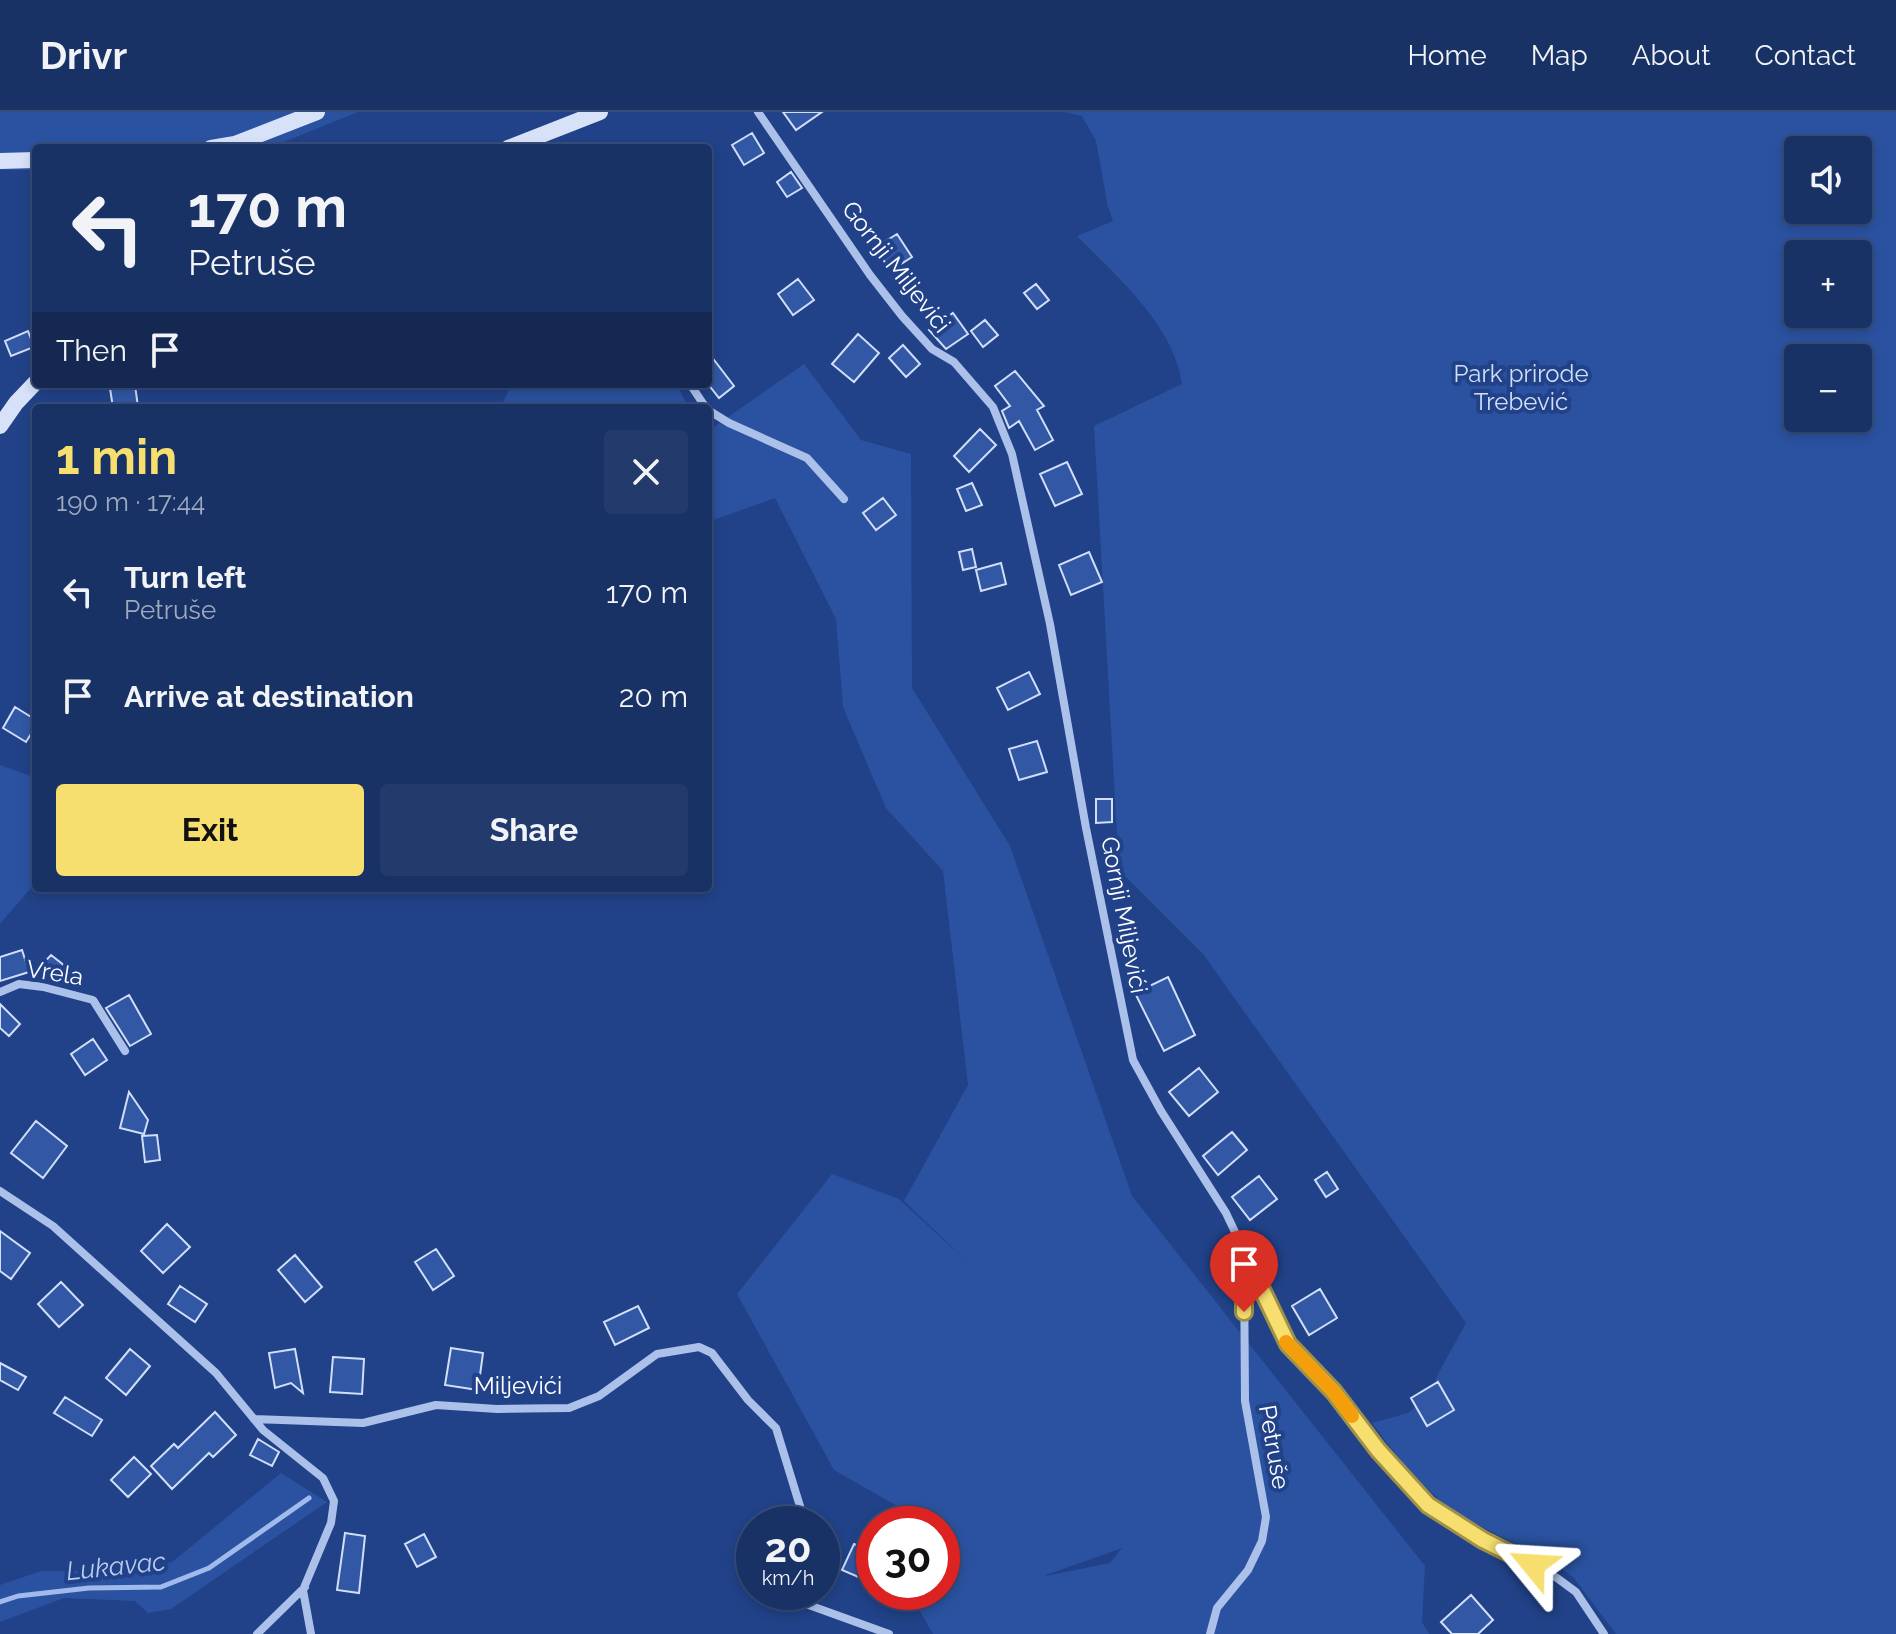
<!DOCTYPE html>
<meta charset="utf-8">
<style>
:root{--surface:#193266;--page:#223a6c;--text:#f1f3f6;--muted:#9faabf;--line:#374d7a;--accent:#f6df6e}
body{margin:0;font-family:Raleway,sans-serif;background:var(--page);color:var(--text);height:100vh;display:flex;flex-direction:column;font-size:30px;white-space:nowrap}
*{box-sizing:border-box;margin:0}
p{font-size:26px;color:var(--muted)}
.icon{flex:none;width:44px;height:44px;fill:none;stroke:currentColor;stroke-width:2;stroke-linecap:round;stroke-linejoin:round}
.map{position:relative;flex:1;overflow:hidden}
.sheet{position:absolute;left:32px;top:292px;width:680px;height:488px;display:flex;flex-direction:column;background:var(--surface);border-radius:8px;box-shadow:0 4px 12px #0003,0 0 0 2px var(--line)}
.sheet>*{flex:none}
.guide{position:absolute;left:32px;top:32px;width:680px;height:244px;border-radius:8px;box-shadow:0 4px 12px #0003,0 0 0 2px var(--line);background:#193266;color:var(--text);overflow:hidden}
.buttons{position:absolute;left:1784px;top:24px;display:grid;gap:16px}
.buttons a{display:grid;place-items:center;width:88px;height:88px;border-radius:8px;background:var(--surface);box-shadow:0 4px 12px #0003,0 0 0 2px var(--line);font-size:40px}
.speed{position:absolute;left:736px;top:1394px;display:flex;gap:16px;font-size:40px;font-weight:700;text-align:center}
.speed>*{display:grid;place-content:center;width:104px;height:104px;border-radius:50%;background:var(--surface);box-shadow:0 4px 12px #0003,0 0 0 2px var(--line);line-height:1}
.speed small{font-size:20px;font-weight:400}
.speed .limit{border:12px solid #d22;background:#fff;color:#111}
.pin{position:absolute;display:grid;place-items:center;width:68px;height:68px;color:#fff;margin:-82px -34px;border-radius:50% 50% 50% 0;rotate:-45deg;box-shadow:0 0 8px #0007}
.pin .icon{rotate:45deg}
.me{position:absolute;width:88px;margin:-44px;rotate:297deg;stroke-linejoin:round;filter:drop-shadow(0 0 6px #0008)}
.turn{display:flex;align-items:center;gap:28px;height:168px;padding:0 24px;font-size:36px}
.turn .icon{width:104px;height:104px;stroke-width:2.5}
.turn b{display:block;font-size:56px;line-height:68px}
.then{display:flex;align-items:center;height:76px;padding:0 24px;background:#0003;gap:16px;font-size:30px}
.round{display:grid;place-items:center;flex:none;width:84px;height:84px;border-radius:8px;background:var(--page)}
.headline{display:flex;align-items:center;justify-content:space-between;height:136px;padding:0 24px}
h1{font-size:48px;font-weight:700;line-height:60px;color:var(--accent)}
.cta{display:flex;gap:16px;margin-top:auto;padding:16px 24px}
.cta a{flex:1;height:92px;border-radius:8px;background:var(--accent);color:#111;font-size:32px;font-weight:700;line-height:92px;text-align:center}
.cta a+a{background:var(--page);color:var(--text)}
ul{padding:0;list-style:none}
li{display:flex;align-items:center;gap:24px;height:104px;padding:0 24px}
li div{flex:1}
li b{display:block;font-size:30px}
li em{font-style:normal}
header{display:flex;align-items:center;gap:48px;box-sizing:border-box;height:112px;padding:0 40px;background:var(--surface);border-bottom:2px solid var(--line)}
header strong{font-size:38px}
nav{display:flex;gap:44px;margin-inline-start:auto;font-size:28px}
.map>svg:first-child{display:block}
.green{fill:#2b52a0;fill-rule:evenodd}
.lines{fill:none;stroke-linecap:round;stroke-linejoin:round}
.stream{stroke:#a0baeb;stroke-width:5}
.building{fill:#3157a5;stroke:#d1def7;stroke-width:2}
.street{stroke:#acc1ea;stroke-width:8}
.secondary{stroke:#d7e2f8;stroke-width:16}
.route-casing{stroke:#a09148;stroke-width:20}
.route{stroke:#f6df6e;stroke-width:14}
.slow{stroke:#f59e0b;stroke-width:14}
.labels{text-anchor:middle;stroke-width:8;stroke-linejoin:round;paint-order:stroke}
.street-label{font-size:24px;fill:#fff;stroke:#214288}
.park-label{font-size:24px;fill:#d1def7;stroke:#214288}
.water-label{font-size:26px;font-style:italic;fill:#b8cbf1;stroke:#214288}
</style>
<header>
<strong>Drivr</strong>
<nav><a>Home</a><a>Map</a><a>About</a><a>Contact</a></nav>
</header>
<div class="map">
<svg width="1896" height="1522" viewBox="0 0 1896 1522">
<rect width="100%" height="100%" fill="#214288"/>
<!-- green -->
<path class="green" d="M0 0H358L269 36H36V58H0Z
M1064 0H1896V1522H1616L1573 1465 1555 1452 1451 1399 1407 1357 1372 1311 1408 1301 1430 1284 1438 1262 1466 1211 1203 842 1119 758 1094 314 1182 272C1174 213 1117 165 1077 124L1113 109 1108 95 1096 29 1082 4ZM1798 38H1858V98H1798ZM1798 142H1858V202H1798ZM1798 246H1858V306H1798Z
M804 252 861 328 911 342 912 576 1010 734 1132 1084 1425 1454 1422 1510 1429 1522H933L909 1480H942V1412H898L899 1395 834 1358 737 1182 832 1062 899 1087 971 1153 904 1089 968 973 943 759 886 696 843 595 836 507 775 386 708 410V319ZM1122 1436 1110 1451 1046 1464V1463Z
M512 272H677L688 296H500Z
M0 653 36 666V770L0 812Z
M281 1361 327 1390 171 1497 148 1501 135 1489 64 1486 0 1510V1473L41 1459H105L172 1450Z"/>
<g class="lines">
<!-- stream -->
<path class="stream" d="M0 1490 18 1484 89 1476 161 1475 209 1456 309 1386"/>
</g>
<!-- building -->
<path class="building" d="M783 0H822L796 18Z
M752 21 764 41 744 53 732 33Z
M791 60 802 76 787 85 777 70Z
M897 122 912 145 890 159 876 135Z
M798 167 814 188 793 203 778 182Z
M1036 172 1049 188 1037 197 1024 181Z
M953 201 968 222 946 237 929 218Z
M985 208 998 223 983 235 971 219Z
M28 219 34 235 11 244 5 229Z
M858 222 879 241 854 270 832 252Z
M903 233 920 252 906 265 889 246Z
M708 240 734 274 719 286 708 272Z
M1015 259 1044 294 1037 298 1053 328 1035 338 1019 309 1009 316 1002 299 1010 294 995 274Z
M135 273 138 295 113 296 110 276Z
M980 317 996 333 969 360 954 344Z
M1067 350 1082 382 1055 394 1040 362Z
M972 371 982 393 966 399 957 377Z
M883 386 896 403 876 418 863 401Z
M972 437 976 455 963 458 959 440Z
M1089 440 1102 470 1071 483 1059 453Z
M1001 451 1006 472 981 479 976 458Z
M1029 560 1040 582 1008 598 997 576Z
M15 595 36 608V614L26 630 3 616Z
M1037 629 1047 660 1019 668 1009 637Z
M1096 687H1112V710L1096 711Z
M22 838 29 860 0 869V845Z
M51 843 70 858 59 872 37 858Z
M1168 865 1195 923 1164 939 1135 881Z
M129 883 151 922 130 934 106 896Z
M0 892 20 912 9 924 0 916Z
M93 927 107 948 85 963 71 942Z
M1199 956 1218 980 1189 1004 1169 980Z
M129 980 148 1008 144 1022 120 1016Z
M36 1009 67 1034 43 1066 11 1041Z
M1232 1020 1247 1038 1218 1063 1203 1044Z
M157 1023 160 1048 145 1050 142 1024Z
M1327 1060 1338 1077 1326 1085 1315 1068Z
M1259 1064 1277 1087 1250 1108 1232 1085Z
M167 1112 190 1135 163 1161 141 1139Z
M0 1119 30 1141 11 1167 0 1159Z
M436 1137 454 1164 433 1178 415 1150Z
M295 1143 322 1175 305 1190 278 1158Z
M61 1170 83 1193 59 1215 38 1192Z
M180 1174 207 1192 195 1210 168 1192Z
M1320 1177 1337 1206 1309 1223 1292 1194Z
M638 1194 649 1216 615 1233 604 1210Z
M451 1236 483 1241 478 1278 445 1273Z
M130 1237 150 1254 126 1283 106 1266Z
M295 1237 303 1281 291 1271 275 1276 269 1241Z
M333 1245 364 1247 362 1282 330 1280Z
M0 1251 26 1265 18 1278 0 1268Z
M1438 1270 1454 1298 1427 1314 1411 1286Z
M65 1285 102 1308 92 1324 54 1301Z
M215 1300 236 1323 213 1345 209 1341 172 1377 151 1354 174 1332 178 1336Z
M258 1327 279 1340 272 1354 250 1343Z
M134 1345 151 1362 128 1385 111 1368Z
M345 1421 365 1424 359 1481 337 1478Z
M424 1422 436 1445 417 1455 405 1432Z
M854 1432 874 1442 863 1467 842 1458Z
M1471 1483 1493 1508 1478 1522H1452L1441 1510Z"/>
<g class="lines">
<!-- street -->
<path class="street" d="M758 0 870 163 902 204 932 237 954 250 993 295 1012 342 1050 512 1086 716 1133 948 1161 999 1226 1101 1288 1232 1334 1280 1378 1338 1428 1393 1483 1428 1557 1466 1576 1480 1604 1522
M690 272 706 296
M708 298 729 311 807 346 844 387
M0 880 19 872 43 875 93 888 125 939
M0 1079 53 1114 216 1261 263 1318 323 1366 334 1389 331 1411 303 1478 311 1522
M254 1307 363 1311 436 1293 497 1297 569 1296 599 1284 657 1242 699 1235 712 1241 748 1288 776 1316 803 1404 802 1412
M801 1480 806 1492 889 1522
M257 1522 305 1475
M1210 1522 1217 1496 1248 1458 1262 1429 1266 1405 1245 1289 1244 1145"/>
<!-- secondary -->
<path class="secondary" d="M211 36 235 32 317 0
M508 36 600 0
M0 49 36 48
M0 314 16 291 36 270"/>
</g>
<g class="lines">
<defs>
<path id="route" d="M1244 1200V1140L1288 1232 1334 1280 1378 1338 1428 1393 1483 1428 1533 1453"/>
</defs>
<!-- route casing -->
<use href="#route" class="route-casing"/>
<!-- route -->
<use href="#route" class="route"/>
<!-- slow -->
<path class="slow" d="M1286 1230 1334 1280 1352 1304"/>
</g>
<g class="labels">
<!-- street labels -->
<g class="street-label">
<text transform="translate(896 155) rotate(52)" y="8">Gornji Miljevići</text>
<text transform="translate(1124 803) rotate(79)" y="8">Gornji Miljevići</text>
<text transform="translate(55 861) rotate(9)" y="8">Vrela</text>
<text x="518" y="1282">Miljevići</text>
<text transform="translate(1274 1335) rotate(80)" y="8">Petruše</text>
</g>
<!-- park labels -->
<g class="park-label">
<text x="1521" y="270">Park prirode<tspan x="1521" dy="28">Trebević</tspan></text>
</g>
<!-- water labels -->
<g class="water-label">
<text transform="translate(116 1454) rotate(-6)" y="9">Lukavac</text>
</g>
</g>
</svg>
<div class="buttons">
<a><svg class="icon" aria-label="sound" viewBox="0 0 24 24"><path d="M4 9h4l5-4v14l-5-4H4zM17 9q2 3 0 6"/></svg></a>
<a>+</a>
<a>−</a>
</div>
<div class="speed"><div>20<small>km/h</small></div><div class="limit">30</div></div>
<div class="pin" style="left:1244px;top:1200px;background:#d93025"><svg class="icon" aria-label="arrive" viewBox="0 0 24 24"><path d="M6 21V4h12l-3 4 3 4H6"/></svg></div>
<svg class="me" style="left:1533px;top:1453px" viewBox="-20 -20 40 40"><path d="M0-17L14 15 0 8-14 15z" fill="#f6df6e" stroke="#fff" stroke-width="4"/></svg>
<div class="guide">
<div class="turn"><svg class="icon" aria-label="left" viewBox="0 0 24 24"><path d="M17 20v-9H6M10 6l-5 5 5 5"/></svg><div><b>170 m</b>Petruše</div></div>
<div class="then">Then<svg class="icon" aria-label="arrive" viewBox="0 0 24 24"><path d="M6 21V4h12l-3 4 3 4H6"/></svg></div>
</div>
<section class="sheet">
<div class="headline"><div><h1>1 min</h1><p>190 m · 17:44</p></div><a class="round"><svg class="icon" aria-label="close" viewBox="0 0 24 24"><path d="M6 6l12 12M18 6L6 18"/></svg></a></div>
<ul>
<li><svg class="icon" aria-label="left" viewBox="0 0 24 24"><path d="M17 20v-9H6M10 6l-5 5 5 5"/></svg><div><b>Turn left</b><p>Petruše</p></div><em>170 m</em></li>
<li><svg class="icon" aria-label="arrive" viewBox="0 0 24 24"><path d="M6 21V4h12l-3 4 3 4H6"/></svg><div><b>Arrive at destination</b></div><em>20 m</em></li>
</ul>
<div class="cta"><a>Exit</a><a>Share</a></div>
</section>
</div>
